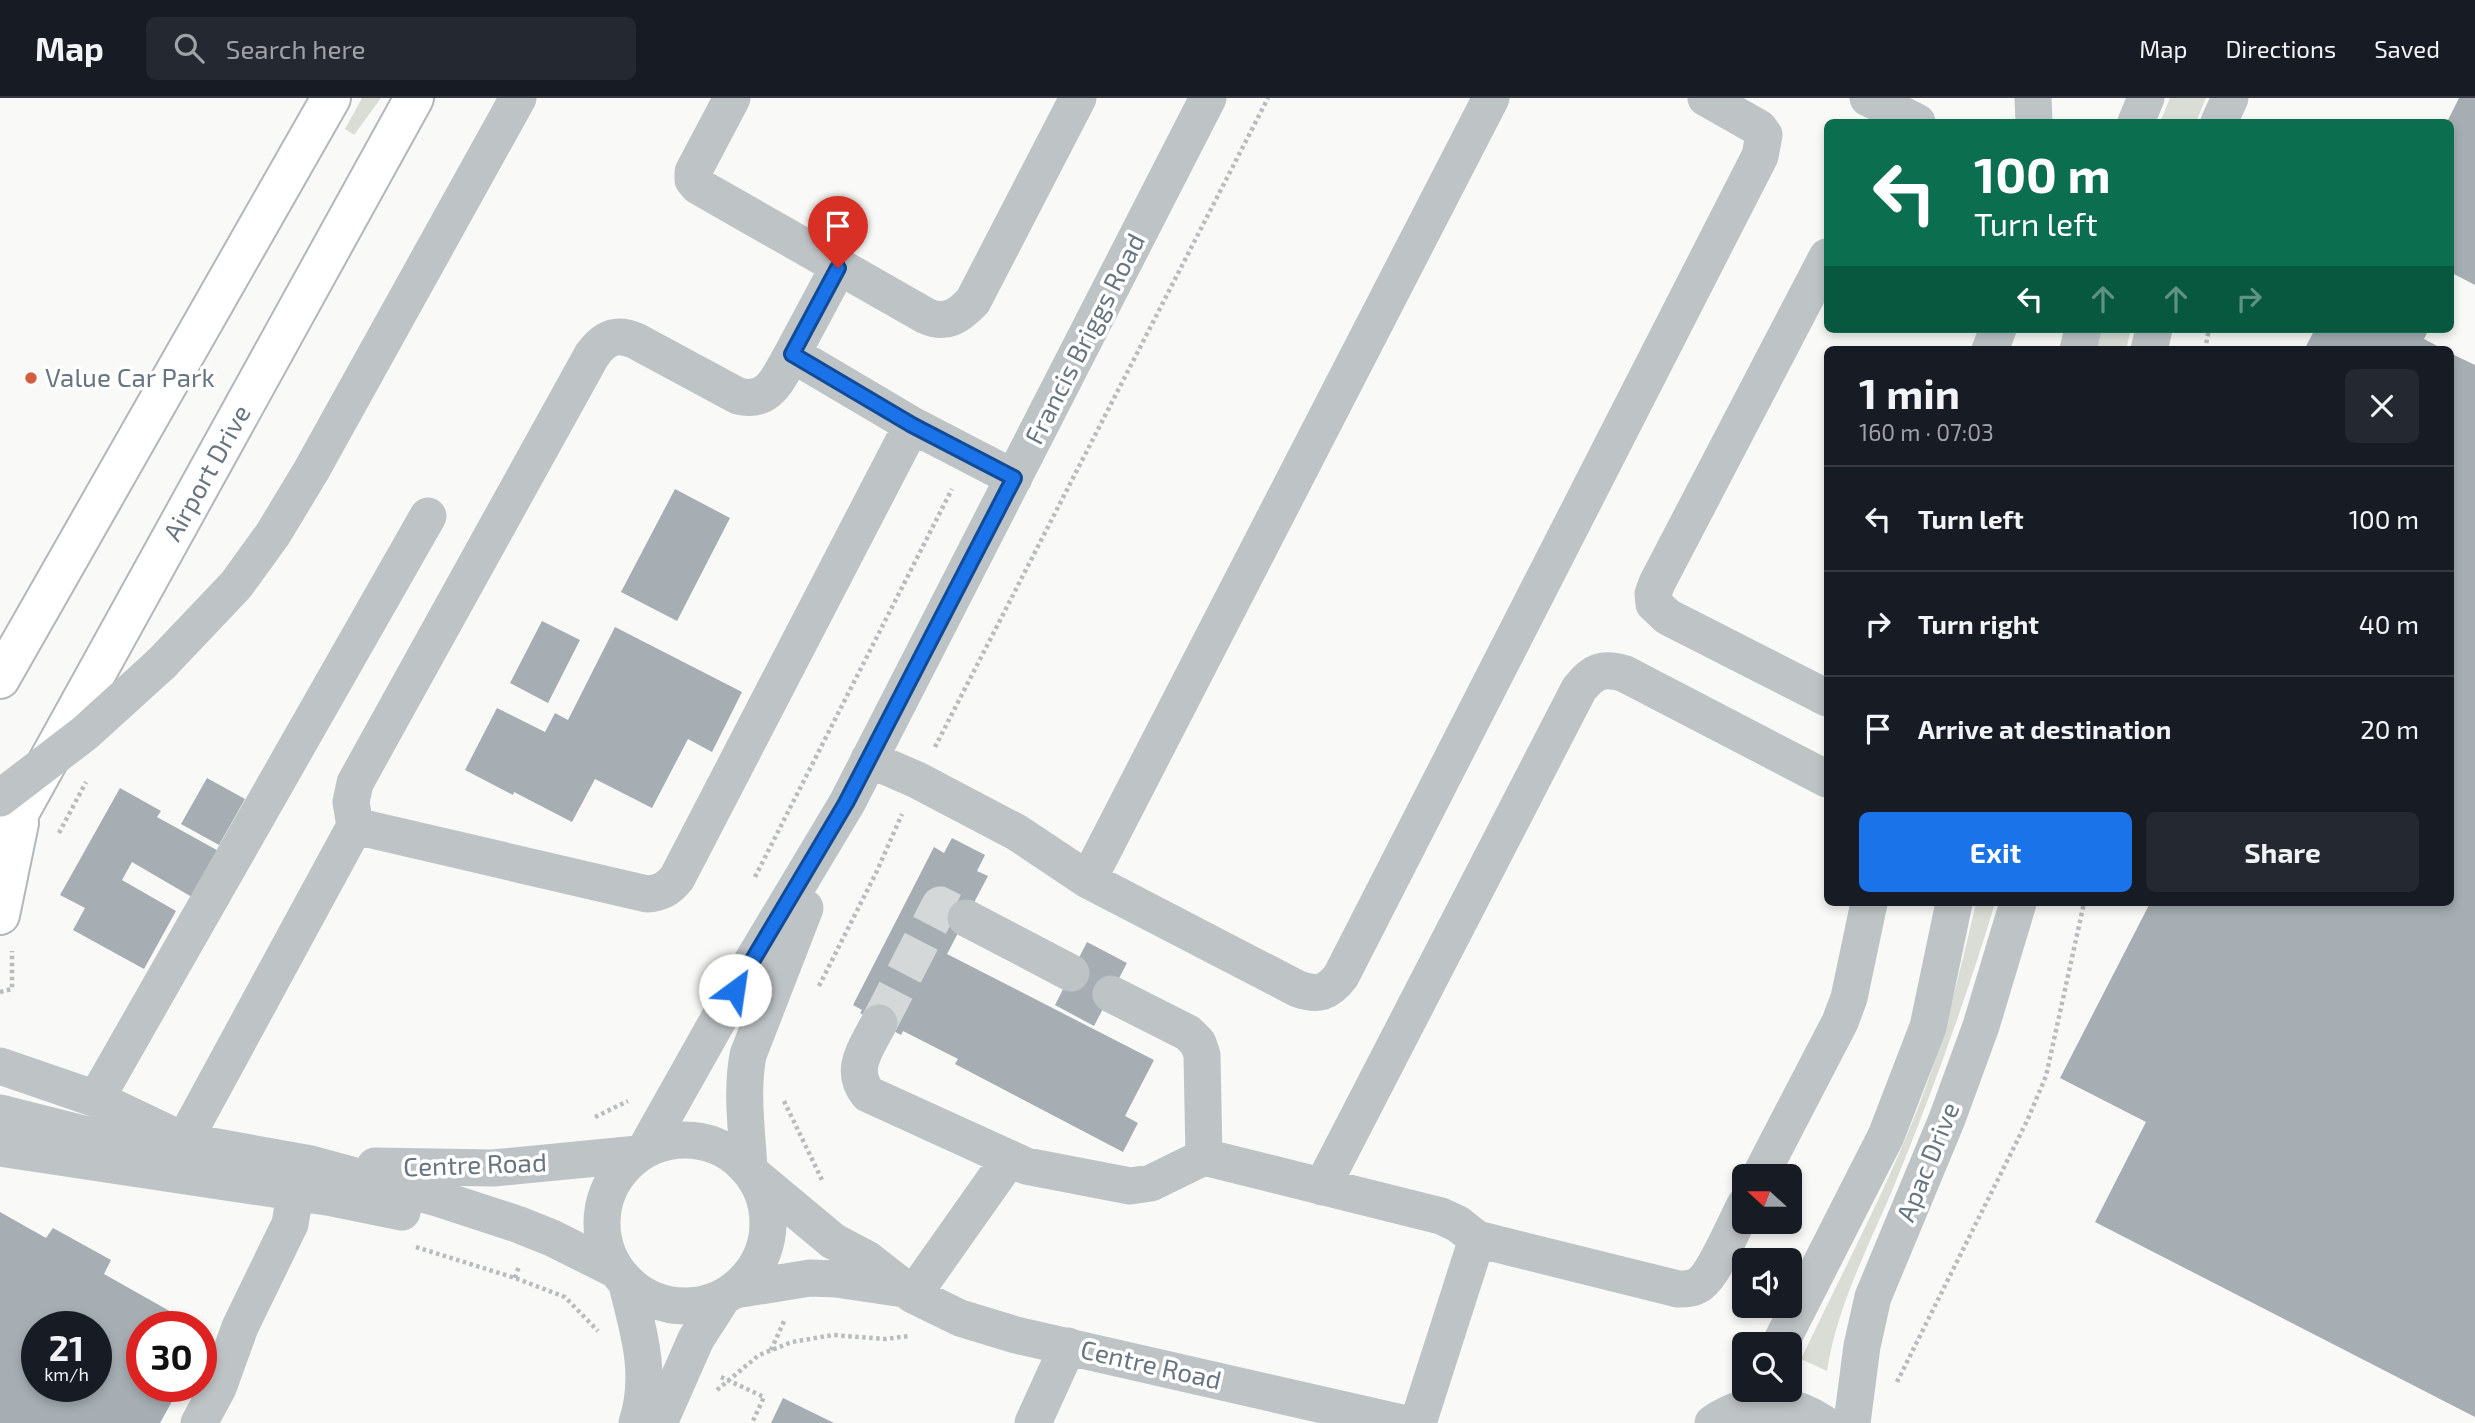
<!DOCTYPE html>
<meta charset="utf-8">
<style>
:root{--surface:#171b24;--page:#242831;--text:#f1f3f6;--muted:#9ea1a6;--line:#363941;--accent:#1a73e8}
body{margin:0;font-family:"Exo 2",sans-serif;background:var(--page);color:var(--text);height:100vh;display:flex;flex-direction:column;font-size:26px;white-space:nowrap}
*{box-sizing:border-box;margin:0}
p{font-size:23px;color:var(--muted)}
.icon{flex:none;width:38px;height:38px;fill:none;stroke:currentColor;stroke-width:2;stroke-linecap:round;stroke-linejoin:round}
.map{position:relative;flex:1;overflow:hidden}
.panel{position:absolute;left:1824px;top:248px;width:630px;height:560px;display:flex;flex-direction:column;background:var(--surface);border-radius:10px;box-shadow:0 4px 10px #0003}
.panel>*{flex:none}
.hud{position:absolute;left:1824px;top:21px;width:630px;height:214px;border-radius:10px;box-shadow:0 4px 10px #0003;background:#0b6e4f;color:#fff;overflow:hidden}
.needle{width:46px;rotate:291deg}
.tools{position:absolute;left:1732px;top:1066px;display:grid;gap:14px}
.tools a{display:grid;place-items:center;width:70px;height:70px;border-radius:10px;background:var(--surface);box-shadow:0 4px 10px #0003;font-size:35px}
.speed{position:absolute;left:21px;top:1213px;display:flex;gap:14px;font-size:35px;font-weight:700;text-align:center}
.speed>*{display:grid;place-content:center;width:91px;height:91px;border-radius:50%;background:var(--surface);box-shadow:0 4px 10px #0003;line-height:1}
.speed small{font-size:18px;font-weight:400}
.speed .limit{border:10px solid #d22;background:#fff;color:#111}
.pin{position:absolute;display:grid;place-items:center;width:60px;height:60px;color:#fff;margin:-72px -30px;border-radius:50% 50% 50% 0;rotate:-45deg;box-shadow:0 0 7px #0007}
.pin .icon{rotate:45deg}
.me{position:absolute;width:77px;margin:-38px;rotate:31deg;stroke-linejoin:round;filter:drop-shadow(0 0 5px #0008)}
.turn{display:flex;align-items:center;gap:24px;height:147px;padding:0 35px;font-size:32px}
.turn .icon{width:91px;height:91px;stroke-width:2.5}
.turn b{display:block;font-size:49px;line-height:60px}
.lanes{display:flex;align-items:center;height:66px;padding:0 35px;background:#0003;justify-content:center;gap:35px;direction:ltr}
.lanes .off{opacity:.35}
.round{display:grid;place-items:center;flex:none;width:74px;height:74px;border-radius:10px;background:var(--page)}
.headline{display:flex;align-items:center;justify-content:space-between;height:119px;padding:0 35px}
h1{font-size:42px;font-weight:700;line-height:52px}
.action{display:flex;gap:14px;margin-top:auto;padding:14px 35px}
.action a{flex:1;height:80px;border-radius:10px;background:var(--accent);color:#fff;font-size:28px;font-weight:700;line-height:80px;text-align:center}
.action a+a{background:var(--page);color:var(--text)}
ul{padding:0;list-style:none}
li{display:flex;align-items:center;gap:21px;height:105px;padding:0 35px;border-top:2px solid var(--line)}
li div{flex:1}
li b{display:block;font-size:26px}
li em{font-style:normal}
header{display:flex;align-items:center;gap:42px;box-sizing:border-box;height:98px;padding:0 35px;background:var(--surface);border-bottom:2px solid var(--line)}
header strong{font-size:33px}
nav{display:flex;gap:38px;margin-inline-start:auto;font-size:24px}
.search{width:490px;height:63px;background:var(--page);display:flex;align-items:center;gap:18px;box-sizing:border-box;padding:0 24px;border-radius:10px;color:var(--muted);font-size:26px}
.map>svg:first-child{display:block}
.green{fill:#d9ddd6}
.building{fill:#a6aeb3;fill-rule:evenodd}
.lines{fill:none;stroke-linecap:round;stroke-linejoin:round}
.minor-tunnel{stroke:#d4d8d9;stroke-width:37;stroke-dasharray:37 18;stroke-linecap:butt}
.major-casing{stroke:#b2b7bb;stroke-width:42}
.path{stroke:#b9bcbf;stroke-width:4.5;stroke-dasharray:3.5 3.5;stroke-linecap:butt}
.minor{stroke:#bec3c6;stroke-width:37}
.major{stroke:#fff;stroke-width:38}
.minor-bridge{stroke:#bec3c6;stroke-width:37}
.route-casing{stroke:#114b97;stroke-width:18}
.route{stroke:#1a73e8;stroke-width:12}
.poi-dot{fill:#d35e3c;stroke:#fff;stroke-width:2.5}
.labels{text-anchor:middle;stroke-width:7;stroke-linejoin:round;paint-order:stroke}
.street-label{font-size:26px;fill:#66757f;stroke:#fff}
.poi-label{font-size:26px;fill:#66757f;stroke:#fff;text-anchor:start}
</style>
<header>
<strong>Map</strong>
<div class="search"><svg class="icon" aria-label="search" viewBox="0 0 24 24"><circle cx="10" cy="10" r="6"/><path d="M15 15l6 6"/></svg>Search here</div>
<nav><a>Map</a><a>Directions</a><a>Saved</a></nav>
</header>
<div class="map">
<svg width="2475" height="1325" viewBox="0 0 2475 1325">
<rect width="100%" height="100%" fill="#f9f9f7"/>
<!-- green -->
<path class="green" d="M362 0H381L354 37 345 31Z
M2170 0H2206L2196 24H2160Z
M2102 231H2131L2126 252H2097Z
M1976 805H1995C1966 901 1932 995 1894 1088 1869 1148 1837 1207 1827 1273L1801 1261C1839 1181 1881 1102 1914 1020 1942 951 1959 878 1976 805Z"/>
<!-- building -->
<path class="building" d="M2459 0H2475V187L2450 174V24H2447Z
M2315 231H2429L2424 241 2445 252H2304Z
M2450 255 2475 267V1319L2095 1124 2146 1024 2060 980 2150 805H2450Z
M675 391 730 420 677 523 621 494Z
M542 523 580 542 548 605 510 585Z
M615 529 742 594 712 654 688 641 652 710 595 681 572 724 514 694 513 697 465 672 497 610 545 634 555 615 568 622Z
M207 680 245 701 219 747 181 726Z
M120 690 161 713 157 719 224 756 197 802 132 764 122 782 176 813 144 871 73 832 85 810 60 797Z
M952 740 985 757 977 773 988 778 947 856 1154 962 1125 1018 1138 1025 1123 1054 955 966 958 961 903 933 901 937 860 915 862 912 853 907 934 749 944 755Z
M1087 844 1127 865 1094 928 1055 907Z
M0 1114 46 1140 53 1130 111 1162 104 1176 182 1220 177 1228H142V1288L180 1289 160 1325H0ZM37 1228H96V1288H37Z
M783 1300 834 1325H771Z"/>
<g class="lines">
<!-- minor-tunnel -->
<path class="minor-tunnel" d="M879 925 940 807 966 820"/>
<defs>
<path id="major" d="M0 581 331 0
M0 750 414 0
M0 817 19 725"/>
</defs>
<!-- major casing -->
<use href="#major" class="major-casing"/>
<!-- path -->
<path class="path" d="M2205 252 2209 231
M935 649 1268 0
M59 735 86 684
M755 779 952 391
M819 888 876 775 902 716
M0 894 12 891V853
M784 1003 823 1084
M595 1019 628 1003
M416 1149 515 1180 565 1199 598 1233
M515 1180 519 1168
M771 1252 785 1221
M721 1279 764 1299 752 1325
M1897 1284 2027 1023 2046 978 2084 805
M717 1292 759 1257 792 1244 833 1237 885 1241 910 1238"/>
<!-- minor -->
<path class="minor" d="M732 0 693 74V82L698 88 926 218C946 227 959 218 973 203L1078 0
M1868 0 1917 24
M2033 0 2034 24
M2136 24 2146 0
M2219 24 2230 0
M1827 159 1657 485 1653 496 1654 506 1668 519 1827 600
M1990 252 1998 231
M2078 252 2083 231
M2149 252 2154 231
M792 256 838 170
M912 327 677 780C668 791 661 795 647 796L355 728 351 704 355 685 592 257C604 240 616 234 636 243L738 298C770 306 778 280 792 256L912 327 1014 380
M162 565 236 487 273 436 311 373 518 0
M869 661 917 682 1016 734 1088 782 1298 891C1318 898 1328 895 1341 878L1760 58 1764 37 1759 30 1706 0
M1088 782 1491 0
M966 820 1071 875
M1111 896 1188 935 1198 945 1202 957 1204 1059
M879 925C867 949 848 971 868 996L1026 1068 1130 1088 1151 1085 1204 1059 1441 1118 1458 1126 1477 1141 1678 1191C1686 1191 1693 1191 1700 1186 1715 1175 1735 1125 1745 1107
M0 968 96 1001 184 1043 311 1066 437 1100 517 1126 552 1140 616 1172
M96 1001 428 418
M0 1015 95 1039 168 1041
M602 1125a83 83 0 1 1 166 0a83 83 0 1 1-166 0Z
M184 1043 355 728
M0 1050 333 1100 402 1114
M645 1052 735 892 847 705 1208 0
M375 1068 493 1070 638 1056
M749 1071C747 1033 741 995 748 957L805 810
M755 1078 833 1143 867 1161 913 1197 960 1220 1016 1237 1402 1325
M1760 1078 1840 924 1849 900 1869 805
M1322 1089 1579 591C1593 573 1603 569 1625 576L1827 681
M626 1183C638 1231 653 1276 637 1325
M735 1192 810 1180 836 1181 904 1191
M913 1197 1009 1061
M1780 1246 1886 1038 1928 929 1954 805
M199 1325 218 1290 240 1229 290 1126 299 1072
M659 1325 696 1241 723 1199
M1033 1325 1068 1248
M1418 1325 1477 1141
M1713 1325C1750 1300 1787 1302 1823 1325
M1852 1325 1862 1248 1873 1199 1947 1021 1981 928 2018 805"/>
<!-- major -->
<use href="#major" class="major"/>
<!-- minor-bridge -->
<path class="minor-bridge" d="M0 700 85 635 162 565"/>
</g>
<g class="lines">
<defs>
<path id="route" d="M735 892 846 705 1014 380 912 327 792 256 838 170"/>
</defs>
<!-- route casing -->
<use href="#route" class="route-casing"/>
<!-- route -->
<use href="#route" class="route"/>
</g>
<!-- markers -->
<circle class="poi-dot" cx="31" cy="280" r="7"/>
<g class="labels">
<!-- street labels -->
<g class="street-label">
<text transform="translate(1085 241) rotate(-63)" y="9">Francis Briggs Road</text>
<text transform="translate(207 375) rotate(-61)" y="9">Airport Drive</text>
<text transform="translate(1928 1064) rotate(-68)" y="9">Apac Drive</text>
<text transform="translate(475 1067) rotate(-2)" y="9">Centre Road</text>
<text transform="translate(1151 1267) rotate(13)" y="9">Centre Road</text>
</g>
<!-- poi labels -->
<g class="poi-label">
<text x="45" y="289">Value Car Park</text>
</g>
</g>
</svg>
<div class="tools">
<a><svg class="needle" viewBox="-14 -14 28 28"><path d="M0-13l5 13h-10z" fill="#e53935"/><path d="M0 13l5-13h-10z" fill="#9ea1a6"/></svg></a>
<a><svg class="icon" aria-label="sound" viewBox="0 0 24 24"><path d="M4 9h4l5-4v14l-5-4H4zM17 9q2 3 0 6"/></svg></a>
<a><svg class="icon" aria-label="search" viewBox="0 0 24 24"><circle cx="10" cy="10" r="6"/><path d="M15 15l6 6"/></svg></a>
</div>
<div class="speed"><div>21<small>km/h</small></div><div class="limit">30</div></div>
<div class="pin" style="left:838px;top:170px;background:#d93025"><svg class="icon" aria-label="arrive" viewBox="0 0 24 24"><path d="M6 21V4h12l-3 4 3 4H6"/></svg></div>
<svg class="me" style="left:735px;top:892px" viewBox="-20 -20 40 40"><circle r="19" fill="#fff"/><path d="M0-13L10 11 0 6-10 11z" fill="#1a73e8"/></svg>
<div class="hud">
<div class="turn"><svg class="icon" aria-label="left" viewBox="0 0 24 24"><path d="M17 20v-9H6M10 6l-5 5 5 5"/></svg><div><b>100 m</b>Turn left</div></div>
<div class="lanes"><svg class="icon" aria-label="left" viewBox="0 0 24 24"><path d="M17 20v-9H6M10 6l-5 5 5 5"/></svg><svg class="icon off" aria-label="ahead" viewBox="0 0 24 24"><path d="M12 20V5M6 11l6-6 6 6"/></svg><svg class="icon off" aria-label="ahead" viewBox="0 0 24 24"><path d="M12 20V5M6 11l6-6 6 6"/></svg><svg class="icon off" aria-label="right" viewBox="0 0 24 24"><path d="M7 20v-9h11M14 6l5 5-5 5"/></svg></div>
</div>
<section class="panel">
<div class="headline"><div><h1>1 min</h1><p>160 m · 07:03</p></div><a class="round"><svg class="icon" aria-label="close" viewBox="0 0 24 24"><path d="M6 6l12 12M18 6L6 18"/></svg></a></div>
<ul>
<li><svg class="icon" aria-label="left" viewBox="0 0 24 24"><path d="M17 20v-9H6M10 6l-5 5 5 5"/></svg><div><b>Turn left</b></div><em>100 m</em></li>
<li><svg class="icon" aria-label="right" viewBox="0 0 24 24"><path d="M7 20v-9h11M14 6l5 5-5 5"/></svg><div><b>Turn right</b></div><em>40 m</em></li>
<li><svg class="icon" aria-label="arrive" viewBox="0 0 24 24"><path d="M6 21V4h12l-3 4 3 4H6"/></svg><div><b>Arrive at destination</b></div><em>20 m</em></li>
</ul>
<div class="action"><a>Exit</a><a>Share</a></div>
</section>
</div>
